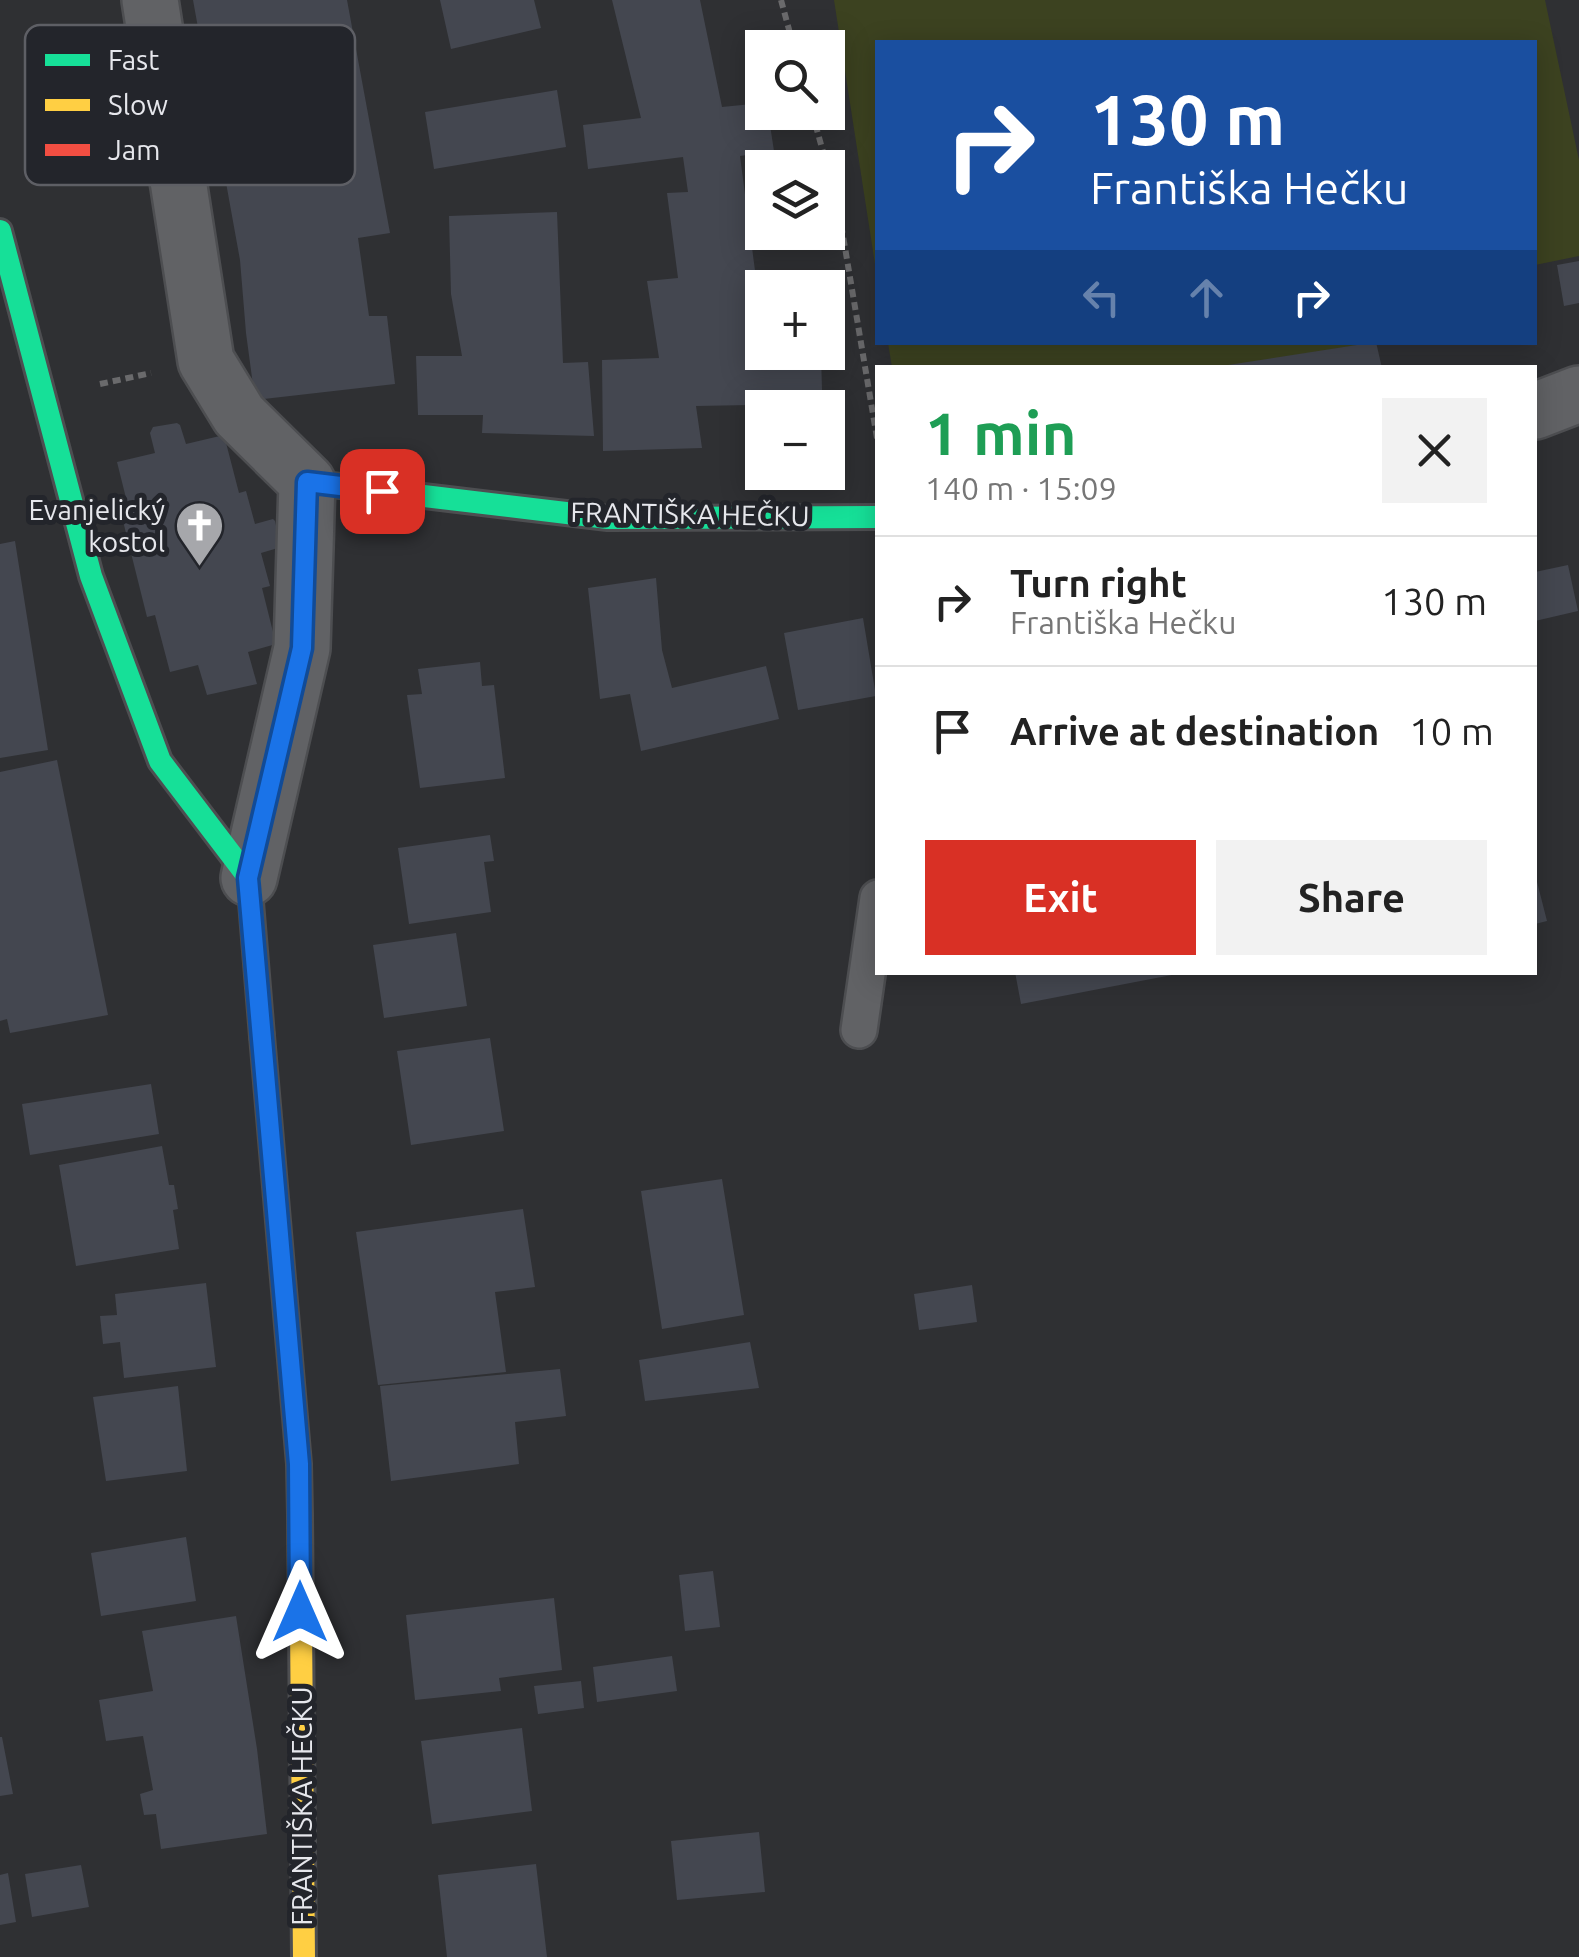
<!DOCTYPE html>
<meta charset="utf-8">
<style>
:root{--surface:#fff;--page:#f2f2f2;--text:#222;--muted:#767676;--line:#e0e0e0;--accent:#d93025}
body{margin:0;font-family:Ubuntu,sans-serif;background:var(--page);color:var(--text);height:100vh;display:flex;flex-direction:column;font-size:38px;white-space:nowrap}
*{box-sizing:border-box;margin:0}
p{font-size:32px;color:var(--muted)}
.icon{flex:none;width:55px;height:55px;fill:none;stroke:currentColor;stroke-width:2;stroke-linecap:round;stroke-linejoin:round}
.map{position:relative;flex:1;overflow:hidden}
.sheet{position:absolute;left:875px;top:365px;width:662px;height:610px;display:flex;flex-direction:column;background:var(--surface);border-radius:0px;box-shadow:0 5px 25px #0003}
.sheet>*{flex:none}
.banner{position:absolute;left:875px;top:40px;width:662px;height:305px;border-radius:0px;box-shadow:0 5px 25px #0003;background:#1a4fa0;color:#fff;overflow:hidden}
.fabs{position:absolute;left:745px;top:30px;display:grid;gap:20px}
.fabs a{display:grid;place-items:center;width:100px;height:100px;border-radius:0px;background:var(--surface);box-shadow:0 5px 25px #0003;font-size:50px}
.pin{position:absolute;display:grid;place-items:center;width:85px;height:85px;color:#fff;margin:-42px;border-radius:20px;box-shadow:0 5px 15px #0006}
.me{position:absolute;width:110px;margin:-55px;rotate:0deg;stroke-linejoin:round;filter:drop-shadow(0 0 8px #0008)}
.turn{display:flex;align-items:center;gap:35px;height:210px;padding:0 50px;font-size:45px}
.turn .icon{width:130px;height:130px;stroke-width:2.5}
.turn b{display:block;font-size:70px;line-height:85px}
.lanes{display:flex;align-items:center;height:95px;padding:0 50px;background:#0003;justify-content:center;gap:50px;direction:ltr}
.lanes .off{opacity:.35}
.round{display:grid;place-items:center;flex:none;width:105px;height:105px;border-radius:0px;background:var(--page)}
.headline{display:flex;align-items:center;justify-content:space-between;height:170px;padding:0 50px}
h1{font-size:60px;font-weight:600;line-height:75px;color:#1e9e55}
.action{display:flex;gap:20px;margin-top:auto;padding:20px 50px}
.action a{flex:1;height:115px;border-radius:0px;background:var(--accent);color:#fff;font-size:40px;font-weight:600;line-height:115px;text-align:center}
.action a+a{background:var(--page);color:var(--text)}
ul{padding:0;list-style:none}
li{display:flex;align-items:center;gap:30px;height:130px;padding:0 50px;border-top:2px solid var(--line)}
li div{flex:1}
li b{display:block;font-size:38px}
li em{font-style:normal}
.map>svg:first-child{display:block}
.green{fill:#3c4220}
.building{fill:#444750}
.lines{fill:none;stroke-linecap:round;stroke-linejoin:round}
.lane-casing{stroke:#4d4e51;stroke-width:40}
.street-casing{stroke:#4d4e51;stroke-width:60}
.fast-casing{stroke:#4d4e51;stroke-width:28}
.slow-casing{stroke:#4d4e51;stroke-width:28}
.jam-casing{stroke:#4d4e51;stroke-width:28}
.path{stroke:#6a6a6c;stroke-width:6;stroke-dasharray:8 5;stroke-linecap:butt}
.lane{stroke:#616265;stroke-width:35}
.street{stroke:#616265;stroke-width:55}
.fast{stroke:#16e098;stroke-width:22}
.slow{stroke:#ffcf43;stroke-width:22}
.jam{stroke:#f24e42;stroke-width:22}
.route-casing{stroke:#114b97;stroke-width:25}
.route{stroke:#1a73e8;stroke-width:18}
.labels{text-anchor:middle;stroke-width:10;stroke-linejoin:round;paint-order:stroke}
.poi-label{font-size:28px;fill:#e6e7ec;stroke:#23252b;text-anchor:end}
.street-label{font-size:28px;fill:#e6e7ec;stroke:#23252b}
.key{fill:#23252b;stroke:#5e5f65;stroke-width:2.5}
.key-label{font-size:28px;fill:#e6e7ec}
</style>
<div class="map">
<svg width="1579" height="1957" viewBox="0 0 1579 1957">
<rect width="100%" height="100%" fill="#2f3033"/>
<!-- green -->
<path class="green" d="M834 0H1545L1579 160V256L1535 265V42H878L877 277Z
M888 343H1372L1215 368 892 367Z"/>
<!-- building -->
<path class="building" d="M193 0H347L390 233 358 238 369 316H387L395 384 255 400 246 333 240 260Z
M440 0H534L541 28 451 49Z
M612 0H700L722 107 762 103V112H768L774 151 740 156 762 324V352H767V355L821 354 822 390 795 391V404L696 406 702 448 603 451 602 360 659 358 647 281 678 278 667 193 688 192 683 157 588 169 583 125 641 118Z
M557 90 566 147 434 169 425 112Z
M557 212 563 363 588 362 594 436 482 433 483 415H418L416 356H462L451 294 449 216Z
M1579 261V303L1564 306 1557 265Z
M1376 342 1382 368H1228V365Z
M177 423 180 425 186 444 224 435 239 493 246 491 255 524 273 519 275 521 280 544 278 548 261 553 270 586 262 588 276 644 248 652 257 684 207 695 198 665 170 672 155 615 147 617 123 521 131 518 117 462 155 453 150 433 153 427Z
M15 541 48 750 0 758V544Z
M1568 565 1578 611 1535 621V572Z
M656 578 662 650 672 688 766 666 779 719 641 751 630 694 600 699 588 588Z
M863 618 876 696 798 710 784 633Z
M480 662 482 686 494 685 505 778 420 788 407 695 422 694 418 669Z
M57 760 108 1015 10 1033 7 1019 0 1021V772Z
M490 835 494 861 484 862 491 912 409 924 398 848Z
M1535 874 1547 921 1535 924Z
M456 933 467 1006 384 1018 373 945Z
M1015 972H1176L1177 974 1021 1004Z
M490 1038 504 1131 411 1145 397 1051Z
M151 1084 159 1134 30 1155 22 1104Z
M162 1146 169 1185H174L178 1209 173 1210 179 1249 76 1266 59 1165Z
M722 1179 744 1315 662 1329 641 1191Z
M523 1209 535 1287 495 1292 506 1372 378 1385 356 1232Z
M206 1283 216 1367 124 1378 120 1342 103 1344 100 1316 117 1315 115 1294Z
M972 1285 977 1322 919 1330 914 1294Z
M750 1342 759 1388 645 1401 639 1360Z
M560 1369 566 1416 515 1422 519 1464 391 1481 380 1386Z
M178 1386 187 1471 106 1481 93 1397Z
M186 1537 196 1601 101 1616 91 1553Z
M713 1571 720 1627 685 1631 679 1575Z
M554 1598 562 1670 499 1678 501 1691 415 1700 406 1615Z
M236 1616 257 1749 267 1834 161 1849 156 1814 144 1815 140 1794 153 1790 143 1736 106 1741 99 1700 153 1691 142 1631Z
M672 1656 677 1691 597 1702 593 1667Z
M581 1681 584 1708 538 1714 534 1686Z
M522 1728 532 1811 432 1824 421 1741Z
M0 1737H2L13 1794 0 1796Z
M759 1832 765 1892 677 1900 671 1841Z
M536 1864 547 1957H447L438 1875Z
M81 1865 89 1907 32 1917 25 1874Z
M8 1873 16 1922 0 1925V1875Z"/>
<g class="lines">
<defs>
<path id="lane" d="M859 1030 878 898"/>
<path id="street" d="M150 0 206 361 239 415 307 482 302 648 249 878
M1535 411 1579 394"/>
<path id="fast" d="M0 231 91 576 160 761 249 878 262 1036
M307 482 608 518 878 517"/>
<path id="slow" d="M300 1516 304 1957"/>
<path id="jam" d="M262 1036 299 1464 300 1516"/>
</defs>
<!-- lane casing -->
<use href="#lane" class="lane-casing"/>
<!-- street casing -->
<use href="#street" class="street-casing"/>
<!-- fast casing -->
<use href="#fast" class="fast-casing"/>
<!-- slow casing -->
<use href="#slow" class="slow-casing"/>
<!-- jam casing -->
<use href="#jam" class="jam-casing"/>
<!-- path -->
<path class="path" d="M781 0 794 48
M812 112 838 206 878 444
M100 384 151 373"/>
<!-- lane -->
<use href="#lane" class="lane"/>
<!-- street -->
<use href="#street" class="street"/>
<!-- fast -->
<use href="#fast" class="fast"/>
<!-- slow -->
<use href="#slow" class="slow"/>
<!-- jam -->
<use href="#jam" class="jam"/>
</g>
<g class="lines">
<defs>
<path id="route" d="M300 1612 299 1464 248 878 302 648 307 482 382 491"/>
</defs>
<!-- route casing -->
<use href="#route" class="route-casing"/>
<!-- route -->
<use href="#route" class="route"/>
</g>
<!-- icons -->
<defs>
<symbol id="church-pin" viewBox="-11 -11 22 30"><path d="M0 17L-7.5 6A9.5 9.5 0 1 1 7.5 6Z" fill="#a6a7ab" stroke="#23252b"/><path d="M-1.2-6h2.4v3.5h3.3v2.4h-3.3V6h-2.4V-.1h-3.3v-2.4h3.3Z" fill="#fff"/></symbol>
</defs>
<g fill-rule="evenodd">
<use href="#church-pin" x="172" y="498" width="55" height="75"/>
</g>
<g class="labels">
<!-- poi labels -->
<g class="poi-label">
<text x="165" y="520">Evanjelický<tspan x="165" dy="32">kostol</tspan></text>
</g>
<!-- street labels -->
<g class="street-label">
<text transform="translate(690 514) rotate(1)" y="10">FRANTIŠKA HEČKU</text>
<text transform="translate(302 1806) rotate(-90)" y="10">FRANTIŠKA HEČKU</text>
</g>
</g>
<!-- legend -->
<rect x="25" y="25" width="330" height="160" rx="15" class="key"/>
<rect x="45" y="54" width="45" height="12" fill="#16e098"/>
<rect x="45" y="99" width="45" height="12" fill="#ffcf43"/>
<rect x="45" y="144" width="45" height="12" fill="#f24e42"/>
<g class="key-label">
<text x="108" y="70">Fast</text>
<text x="108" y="115">Slow</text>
<text x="108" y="160">Jam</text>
</g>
</svg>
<div class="fabs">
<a><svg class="icon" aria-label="search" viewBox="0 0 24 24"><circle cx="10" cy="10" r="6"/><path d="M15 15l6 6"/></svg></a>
<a><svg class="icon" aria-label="layers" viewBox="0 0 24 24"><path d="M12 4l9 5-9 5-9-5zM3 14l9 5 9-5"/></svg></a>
<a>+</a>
<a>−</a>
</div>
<div class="pin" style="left:382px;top:491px;background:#d93025"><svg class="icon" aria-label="arrive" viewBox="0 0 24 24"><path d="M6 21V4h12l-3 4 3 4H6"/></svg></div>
<svg class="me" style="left:300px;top:1612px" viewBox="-20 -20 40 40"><path d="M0-17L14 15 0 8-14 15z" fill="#1a73e8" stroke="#fff" stroke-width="4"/></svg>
<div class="banner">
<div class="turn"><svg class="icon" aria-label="right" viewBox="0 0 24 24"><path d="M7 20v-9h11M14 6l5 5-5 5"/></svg><div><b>130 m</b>Františka Hečku</div></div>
<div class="lanes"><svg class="icon off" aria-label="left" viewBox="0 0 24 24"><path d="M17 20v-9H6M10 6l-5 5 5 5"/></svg><svg class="icon off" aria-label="ahead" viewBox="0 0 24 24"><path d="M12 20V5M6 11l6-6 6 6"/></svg><svg class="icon" aria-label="right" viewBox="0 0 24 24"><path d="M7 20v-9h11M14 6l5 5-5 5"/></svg></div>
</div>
<section class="sheet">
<div class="headline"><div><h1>1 min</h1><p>140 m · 15:09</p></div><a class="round"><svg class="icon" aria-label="close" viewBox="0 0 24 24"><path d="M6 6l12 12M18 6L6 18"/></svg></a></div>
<ul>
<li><svg class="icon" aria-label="right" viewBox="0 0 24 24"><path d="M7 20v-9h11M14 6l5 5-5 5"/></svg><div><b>Turn right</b><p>Františka Hečku</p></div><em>130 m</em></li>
<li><svg class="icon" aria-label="arrive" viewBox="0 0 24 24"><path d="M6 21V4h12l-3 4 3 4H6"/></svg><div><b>Arrive at destination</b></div><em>10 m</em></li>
</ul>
<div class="action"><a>Exit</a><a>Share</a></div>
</section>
</div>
